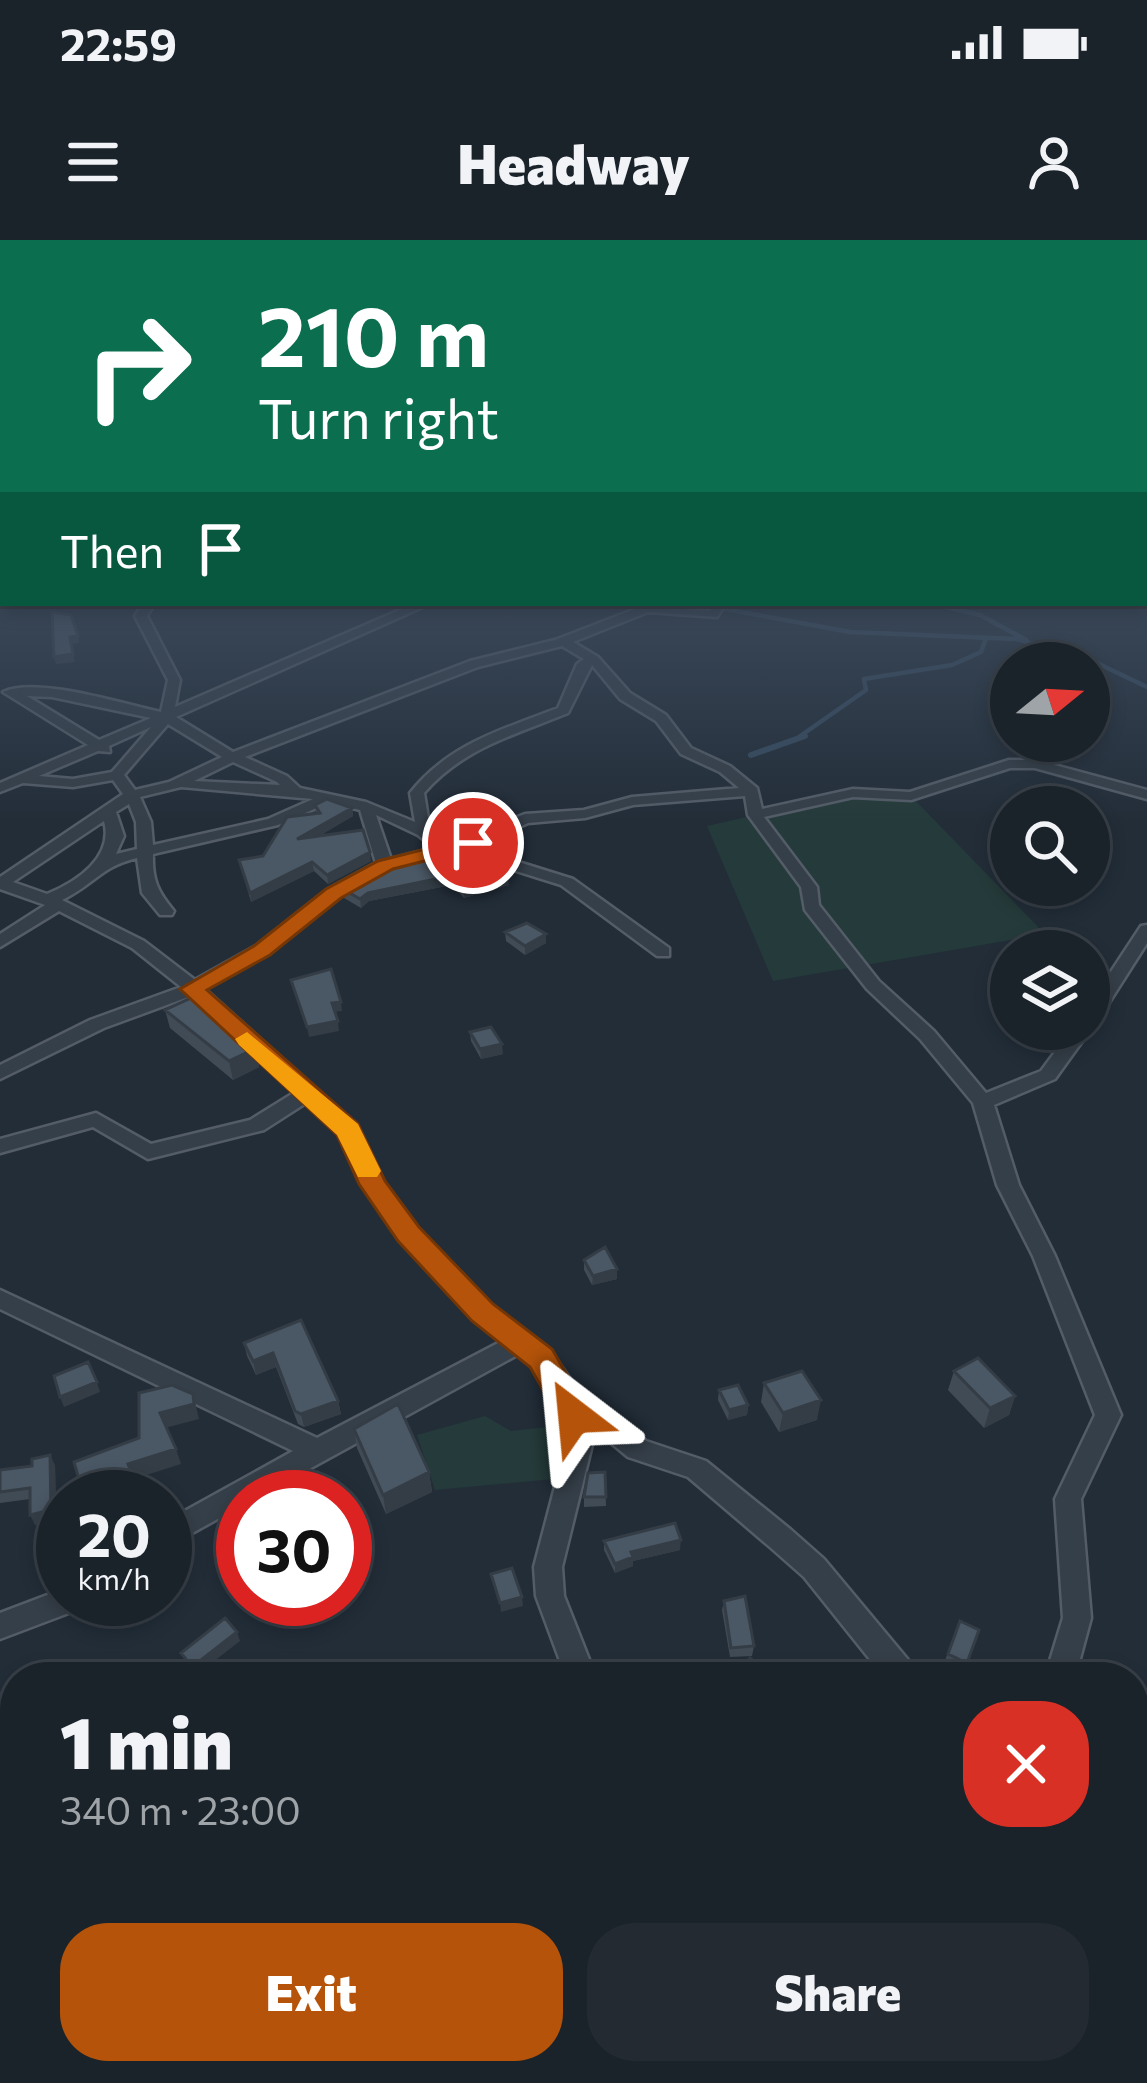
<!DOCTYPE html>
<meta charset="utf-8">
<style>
:root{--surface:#1a222a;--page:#232a32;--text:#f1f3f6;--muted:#9fa4a8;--line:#383f47;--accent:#b45309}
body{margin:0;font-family:Commissioner,sans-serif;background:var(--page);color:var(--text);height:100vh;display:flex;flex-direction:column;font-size:45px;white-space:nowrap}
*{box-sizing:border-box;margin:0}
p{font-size:39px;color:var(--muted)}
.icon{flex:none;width:66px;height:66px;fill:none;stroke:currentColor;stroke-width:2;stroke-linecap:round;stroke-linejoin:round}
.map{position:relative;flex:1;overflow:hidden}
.details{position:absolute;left:0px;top:1422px;width:1149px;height:423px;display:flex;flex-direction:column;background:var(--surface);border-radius:48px 48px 0 0;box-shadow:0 6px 18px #0003,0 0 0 3px var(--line)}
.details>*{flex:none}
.guide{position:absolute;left:0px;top:0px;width:1149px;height:366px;box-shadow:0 6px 18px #0003,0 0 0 3px var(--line);background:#0b6e4f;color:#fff;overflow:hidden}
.needle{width:78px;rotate:72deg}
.buttons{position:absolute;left:990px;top:402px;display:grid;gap:24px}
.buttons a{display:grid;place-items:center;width:120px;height:120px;border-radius:50%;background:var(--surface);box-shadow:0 6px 18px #0003,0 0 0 3px var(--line);font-size:60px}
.speed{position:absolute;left:36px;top:1230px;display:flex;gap:24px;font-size:60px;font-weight:700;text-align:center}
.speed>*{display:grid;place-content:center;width:156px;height:156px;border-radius:50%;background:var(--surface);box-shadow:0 6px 18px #0003,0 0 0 3px var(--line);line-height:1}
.speed small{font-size:30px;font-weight:400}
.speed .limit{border:18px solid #d22;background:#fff;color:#111}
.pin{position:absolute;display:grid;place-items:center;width:102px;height:102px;color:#fff;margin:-51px;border:6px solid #fff;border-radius:50%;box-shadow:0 3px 12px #0007}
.me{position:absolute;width:132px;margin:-66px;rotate:331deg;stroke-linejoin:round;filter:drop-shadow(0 0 9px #0008)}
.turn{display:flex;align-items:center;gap:42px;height:252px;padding:0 60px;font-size:54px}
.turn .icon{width:156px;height:156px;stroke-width:2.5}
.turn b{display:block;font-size:84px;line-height:102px}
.then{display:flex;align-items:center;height:114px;padding:0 60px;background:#0003;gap:24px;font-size:45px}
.round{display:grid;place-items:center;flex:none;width:126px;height:126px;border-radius:48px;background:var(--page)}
.head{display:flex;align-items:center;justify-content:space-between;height:204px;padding:0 60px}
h1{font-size:72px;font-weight:800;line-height:90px}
.action{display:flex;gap:24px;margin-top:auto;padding:24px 60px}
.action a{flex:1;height:138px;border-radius:48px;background:var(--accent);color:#fff;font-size:48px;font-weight:800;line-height:138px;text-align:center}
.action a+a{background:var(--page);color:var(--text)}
.status{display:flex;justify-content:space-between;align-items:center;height:84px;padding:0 60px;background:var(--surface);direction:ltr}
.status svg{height:33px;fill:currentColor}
header{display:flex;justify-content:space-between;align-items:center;height:156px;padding:0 60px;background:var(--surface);font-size:54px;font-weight:800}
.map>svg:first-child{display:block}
.green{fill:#253a3a}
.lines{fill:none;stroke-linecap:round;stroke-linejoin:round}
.stream-far1{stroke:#364a5f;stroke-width:4.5}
.stream{stroke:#364a5f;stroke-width:6}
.street-casing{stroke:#535c67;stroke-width:5}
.street{fill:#353f49;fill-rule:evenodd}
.wall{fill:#404b56}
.shaded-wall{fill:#343d46}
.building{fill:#4a5764;stroke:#343d46;stroke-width:3}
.route{fill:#b45309;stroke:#753606;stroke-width:3}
.slow{fill:#f59e0b}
</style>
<div class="status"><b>22:59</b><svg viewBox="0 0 49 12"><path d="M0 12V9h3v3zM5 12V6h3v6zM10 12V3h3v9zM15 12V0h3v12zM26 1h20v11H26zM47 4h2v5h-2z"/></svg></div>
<header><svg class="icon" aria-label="menu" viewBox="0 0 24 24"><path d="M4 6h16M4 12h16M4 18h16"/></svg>Headway<svg class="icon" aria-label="person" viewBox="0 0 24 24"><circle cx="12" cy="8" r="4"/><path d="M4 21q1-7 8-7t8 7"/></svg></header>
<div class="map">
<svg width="1147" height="1843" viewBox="0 0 1147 1843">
<rect width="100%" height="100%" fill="#222d38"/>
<!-- green -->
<path class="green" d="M853 553 911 556 1045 694 773 741 707 586Z
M485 1176 511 1191 565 1185 554 1239 435 1250 417 1195Z"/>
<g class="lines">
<!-- stream-far1 -->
<path class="stream-far1" d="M693 363 850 392 1016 399 1099 424 1147 447
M929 363 980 375 1026 400
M796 499 866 450 864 439 952 425 981 412 986 398"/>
<!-- stream -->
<path class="stream" d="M751 515 805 496"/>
<defs>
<path id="street" d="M143 363H155L147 376 180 440 175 467 416 363H432L176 477 233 512 470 421 555 400 643 366 710 371 714 363H726L717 377 648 372 573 402 598 417 630 453 666 475 691 508 730 526 757 548 762 569 853 549 910 552 1009 520H1036L1147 550V559L1035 528H1010L911 560 853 557 764 577 817 647 819 665 879 741 934 791 986 853 1041 831 1072 789H1089V786L1091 789 1055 839 994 865 1019 945 1055 1016 1121 1175 1081 1259 1091 1378 1075 1437H1045L1063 1378 1055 1259 1095 1175 1033 1016 997 945 973 863 920 799 867 749 805 670 801 647 748 575 745 556 633 565 585 578 528 583 483 604 506 618 573 639 669 708V716H657L561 645 494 624 476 613 444 615 391 628 339 656 268 714 205 749 355 885 383 942 416 988 490 1067 550 1111 573 1143 646 1201 706 1221 790 1289 824 1319 914 1427 918 1437H884L804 1337 770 1307 688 1237 628 1217 587 1183 593 1201 562 1327 564 1356 596 1437H566L536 1356 534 1327 567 1201 553 1153 532 1125 519 1114 258 1257H243V1265L165 1308V1282L293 1211 0 1069V1050L317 1198 502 1101 474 1079 400 1000 362 944 339 893 306 863 264 890 148 919 93 887 0 913V899L96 873 151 904 250 880 295 852 191 756 104 788 0 839V825L90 780 181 747 132 708 59 671 0 707V694L45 665 0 649V637L123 554 113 540 73 547 23 543 0 552V543L88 505 3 452C36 436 123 464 161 472L168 440 135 376ZM562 406 584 419 577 424 558 468C501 490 449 504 410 553L415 582 366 562 300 548 287 536 245 517 478 427ZM592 425 620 459 656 481 681 514 720 532 739 548 632 557 584 570 525 574 448 604 430 590 424 553C463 508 514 495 568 473ZM27 456 52 457 151 478 99 500ZM168 484 222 517 169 542 135 550 124 535ZM151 487 112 532 73 539 39 536 98 511 110 512 109 506ZM233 522 277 542 280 545 194 541ZM181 547 313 559 268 579 153 605 151 582 140 557ZM330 562 360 570 376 623 327 650 256 706 195 740 144 701 62 660C95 644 100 627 137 618L142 653 160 675H172L174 671C158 652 152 640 153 614L278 585ZM129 564 136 582 137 609 116 614 124 596 116 572ZM376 575 418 595 434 608 391 619ZM104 581C114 617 77 642 47 654L13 642Z
M1147 685V703L1096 783 1089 785V765L1141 686Z
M63 1349V1359H86L82 1368 0 1399V1373Z
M1134 1614 1147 1621V1663L1134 1657Z
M747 1830H783L786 1843H748Z
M875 1830H911L907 1843H869Z"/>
</defs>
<!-- street casing -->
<use href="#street" class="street-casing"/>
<!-- street -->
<use href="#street" class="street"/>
</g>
<!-- wall -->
<path class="wall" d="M315 565 352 568 353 576 319 596 371 621 328 644 314 631 251 662 239 620 263 616 316 573Z
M494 621 495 629 509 645 464 658 452 645 369 661 361 668 344 658 343 649Z
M505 692 546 703 525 715 506 701Z
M165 770 256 808 259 827 233 840 170 788Z
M470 792 503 814 481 819 471 801Z
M584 1020 617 1039 592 1045 584 1030Z
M301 1080 338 1161 341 1174 304 1187 298 1184 276 1127 256 1135 247 1116 244 1103Z
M954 1131 1015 1156 1009 1175 984 1188 948 1150Z
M764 1143 817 1180 779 1192 761 1162Z
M719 1150 748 1165 747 1175 728 1180 718 1160Z
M354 1189 429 1232 432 1252 386 1274 357 1208Z
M55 1225 56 1279 35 1285 30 1259 0 1263V1230Z
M605 1232 606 1266 584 1267V1257Z
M604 1301 680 1310 633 1321V1326L615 1333 604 1310Z
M724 1361 754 1406 752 1416 730 1417 722 1370Z
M960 1381 979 1390 963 1432 944 1423Z"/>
<!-- shaded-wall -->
<path class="shaded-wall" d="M78 396 79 403 72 404 70 397Z
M73 414 75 422 56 424 54 417Z
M352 568 353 576 299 607 297 599Z
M370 612 371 621 328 644 327 635Z
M312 622 314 631 251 662 250 653Z
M451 636 452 645 369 661 361 668 360 659 368 653Z
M508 636 509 645 464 658V649Z
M546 694V703L525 715V706Z
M341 762 342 771 333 772 332 763Z
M338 781 339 791 309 797 307 787Z
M502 804 503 814 481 819 480 809Z
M256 808 259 827 233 840 229 821Z
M617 1029V1039L592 1045 593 1036Z
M273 1113 276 1127 256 1135 253 1121Z
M97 1142 100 1152 64 1167 60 1157Z
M193 1154 199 1179 165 1188 160 1173Z
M1015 1156 1009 1175 984 1188 990 1168Z
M821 1160 817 1180 779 1192 783 1173Z
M338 1161 341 1174 304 1187 301 1174Z
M748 1165 747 1175 728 1180 729 1170Z
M176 1209 181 1224 134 1239 128 1224Z
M50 1215 55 1225 56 1279 35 1285 30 1275Z
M429 1232 432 1252 386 1274 383 1255Z
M135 1243 140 1257H102Z
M681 1300 680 1310 633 1321V1326L615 1333V1324L631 1312Z
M522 1357 523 1366 501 1372 500 1363Z
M237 1392 240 1401 195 1436 192 1427Z"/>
<!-- building -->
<path class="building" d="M52 372 71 375 78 396 70 397 73 414 54 417Z
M327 559 352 568 297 599 363 590 370 612 327 635 312 622 250 653 239 620 263 616 287 577 320 573 315 565Z
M444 611 494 621 485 626 508 636 464 649 451 636 368 653 360 659 343 649 392 623Z
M527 683 546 694 525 706 505 692Z
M331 729 341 762 332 763 338 781 307 787 291 740Z
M191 758 256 808 229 821 165 770Z
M491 787 502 804 480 809 470 792Z
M605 1007 617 1029 593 1036 584 1020Z
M301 1080 338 1161 301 1174 295 1171 273 1113 253 1121 244 1103Z
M978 1118 1015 1156 990 1168 954 1131Z
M88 1122 97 1142 60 1157 54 1136Z
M802 1131 821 1160 783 1173 764 1143Z
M172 1145 193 1154 194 1164 160 1173 176 1209 128 1224 135 1243 102 1257H84L74 1222 139 1198V1153Z
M738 1145 748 1165 729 1170 719 1150Z
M398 1164 429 1232 383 1255 354 1189Z
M50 1215 51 1270 30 1275V1248L0 1252V1230L32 1226V1219Z
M605 1232 606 1257H584L588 1233Z
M675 1283 681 1300 631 1312 633 1317 615 1324 604 1301Z
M512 1328 522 1357 500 1363 491 1334Z
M745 1356 754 1406 731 1408 724 1361Z
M225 1378 237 1392 192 1427 181 1413Z
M960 1381 979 1390 967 1423 948 1414Z
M750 1418 772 1437H732Z"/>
<!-- sky -->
<linearGradient id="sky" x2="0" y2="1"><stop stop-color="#13191f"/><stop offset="0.56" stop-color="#3e4c5e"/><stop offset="1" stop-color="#3e4c5e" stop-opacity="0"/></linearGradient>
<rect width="1147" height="582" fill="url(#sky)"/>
<!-- route -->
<path class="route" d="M473 597 483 603 480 607 393 629 341 658 270 715 207 750 358 884 385 941 419 987 493 1064 552 1109 591 1176 586 1185H563L530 1127 472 1081 398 1001 359 944 337 895 180 749 254 706 326 649 378 621Z"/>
<!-- slow -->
<path class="slow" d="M247 792 358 884 381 931 377 937H358L337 895 239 805 235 799Z"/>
</svg>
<div class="buttons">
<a><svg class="needle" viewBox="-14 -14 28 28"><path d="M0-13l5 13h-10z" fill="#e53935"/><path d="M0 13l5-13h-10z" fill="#9fa4a8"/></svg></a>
<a><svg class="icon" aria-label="search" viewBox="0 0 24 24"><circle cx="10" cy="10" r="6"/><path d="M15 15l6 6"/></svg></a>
<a><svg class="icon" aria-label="layers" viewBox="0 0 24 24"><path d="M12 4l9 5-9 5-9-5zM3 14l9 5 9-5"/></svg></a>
</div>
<div class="speed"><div>20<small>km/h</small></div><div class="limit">30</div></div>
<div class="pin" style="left:473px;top:603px;background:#d93025"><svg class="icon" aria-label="arrive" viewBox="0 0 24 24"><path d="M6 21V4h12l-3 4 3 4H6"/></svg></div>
<svg class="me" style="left:574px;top:1176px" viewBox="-20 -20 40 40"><path d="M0-17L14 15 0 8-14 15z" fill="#b45309" stroke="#fff" stroke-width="4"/></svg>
<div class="guide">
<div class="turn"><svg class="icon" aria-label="right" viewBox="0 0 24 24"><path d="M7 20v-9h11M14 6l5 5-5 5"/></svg><div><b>210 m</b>Turn right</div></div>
<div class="then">Then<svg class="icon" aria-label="arrive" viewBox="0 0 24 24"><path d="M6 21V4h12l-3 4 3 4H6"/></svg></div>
</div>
<section class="details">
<div class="head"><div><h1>1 min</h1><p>340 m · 23:00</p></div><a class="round" style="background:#d93025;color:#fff"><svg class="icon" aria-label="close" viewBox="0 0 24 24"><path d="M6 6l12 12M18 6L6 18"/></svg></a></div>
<div class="action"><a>Exit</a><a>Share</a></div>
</section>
</div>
